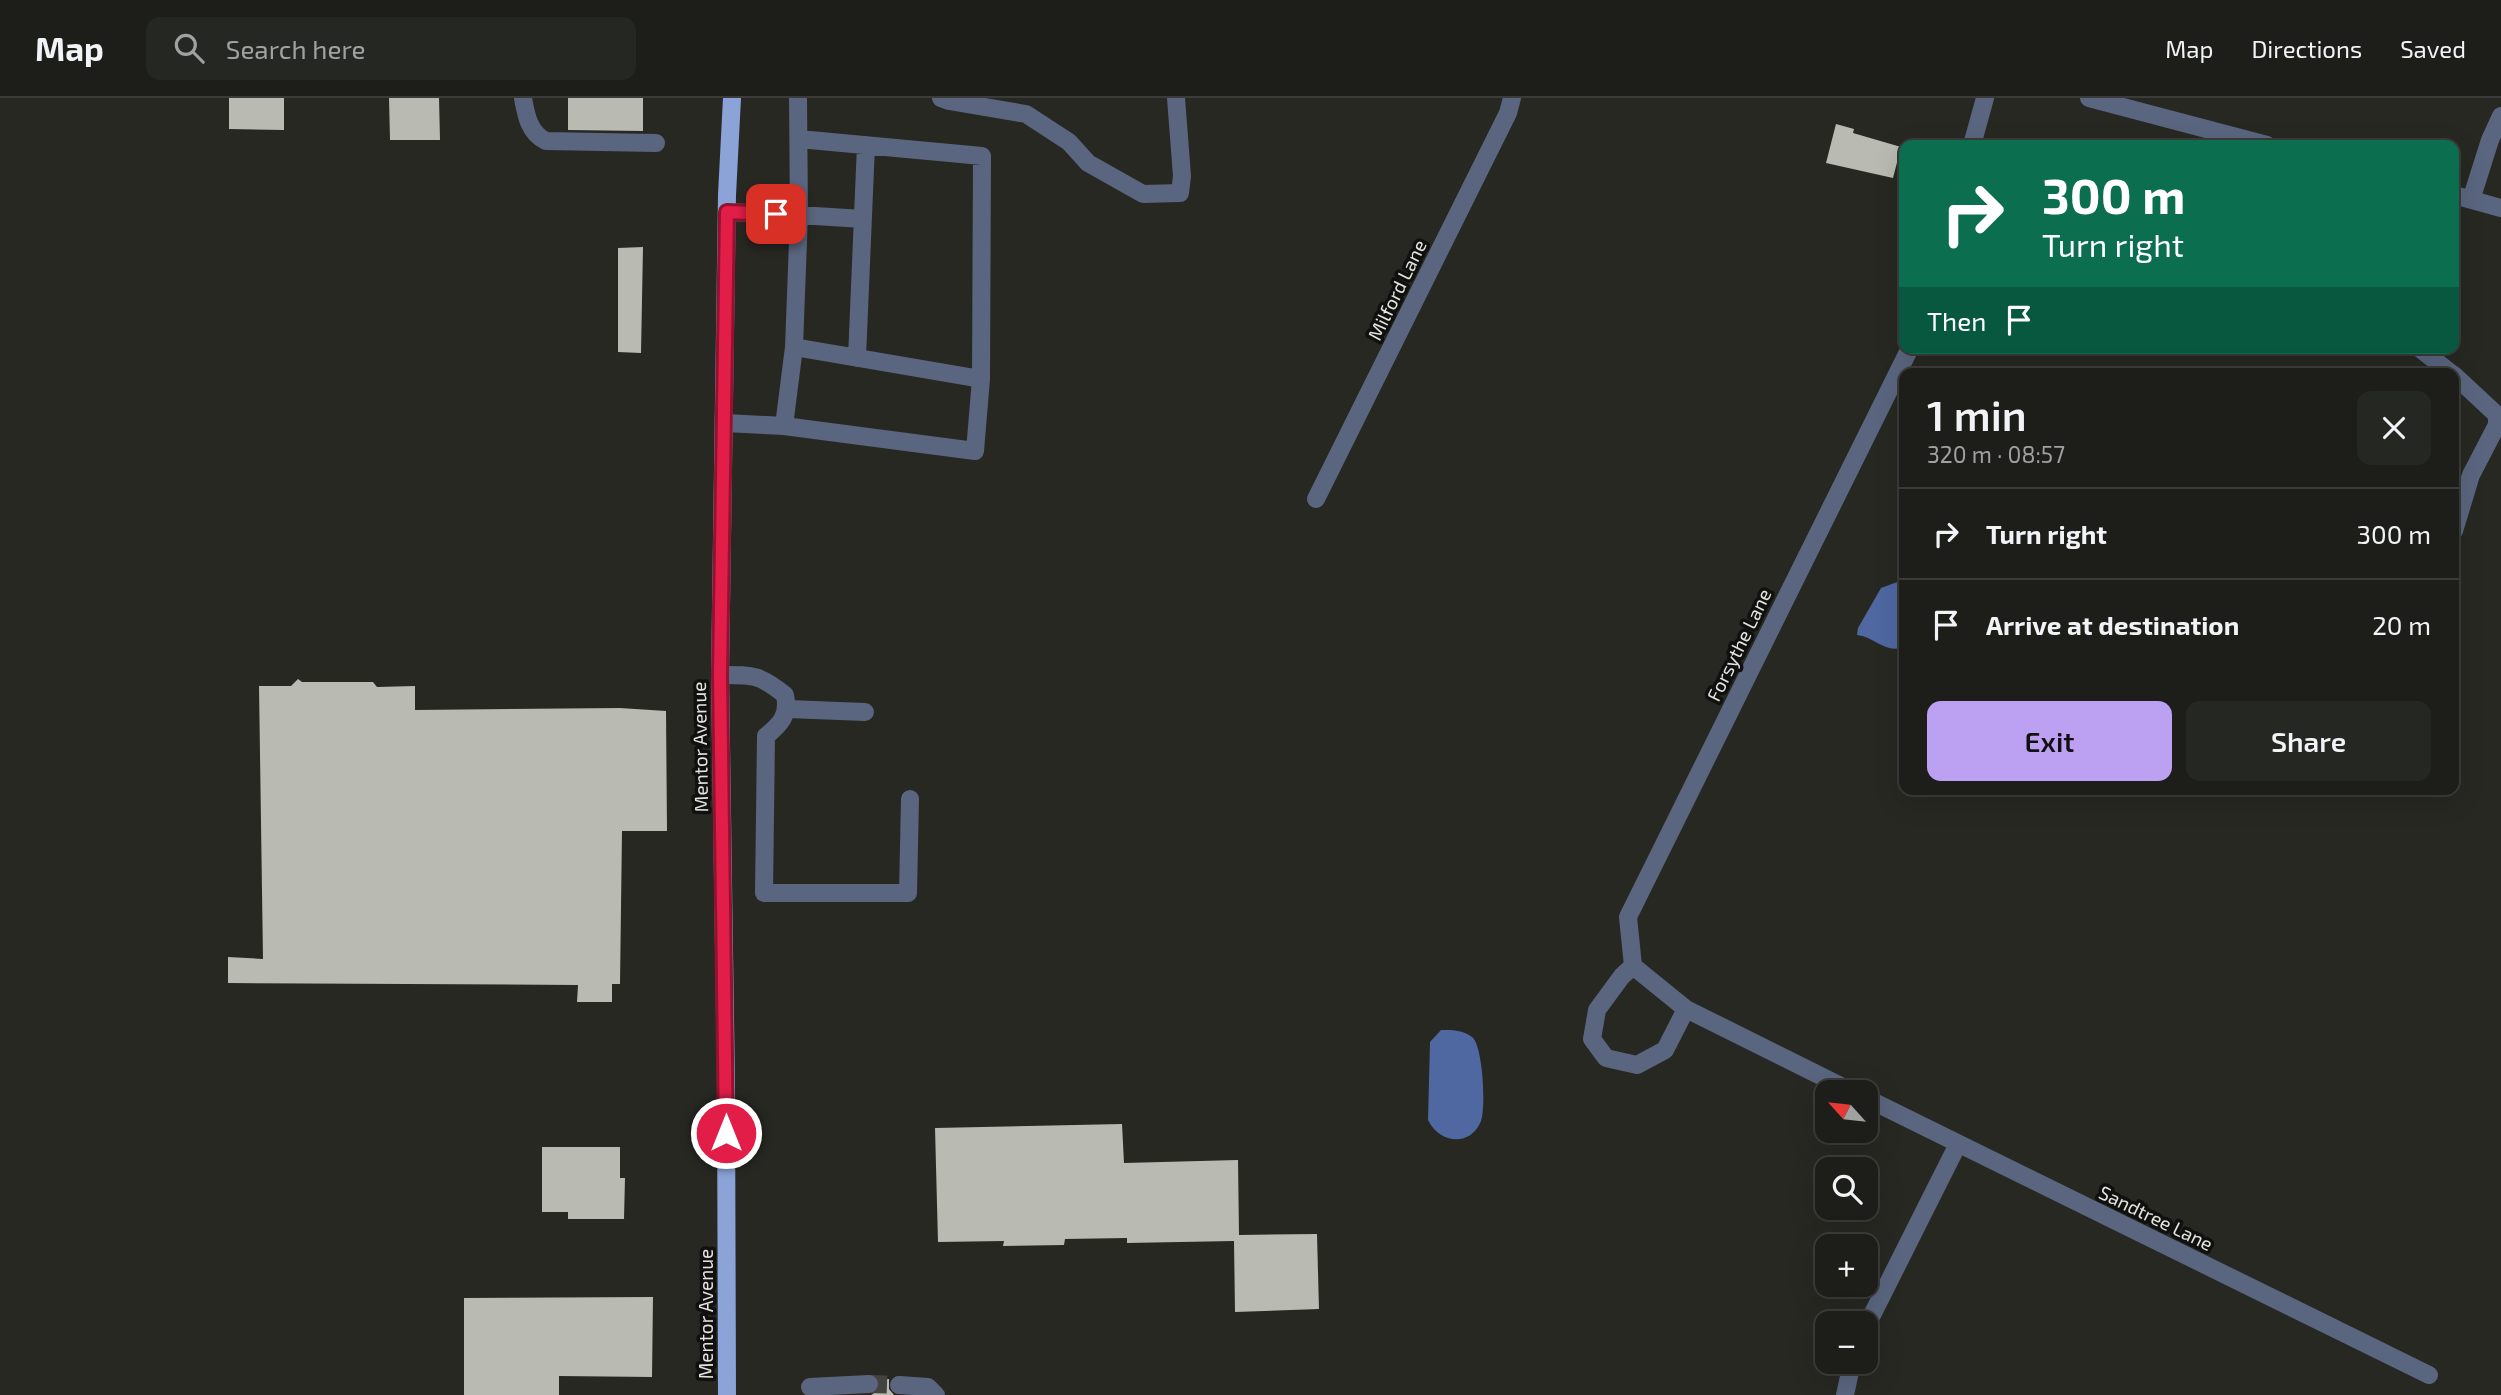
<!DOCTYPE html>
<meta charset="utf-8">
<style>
:root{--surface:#1d1e1a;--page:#252723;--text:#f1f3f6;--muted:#a0a2a2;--line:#3b3c39;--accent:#bca0f2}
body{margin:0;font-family:"Exo 2",sans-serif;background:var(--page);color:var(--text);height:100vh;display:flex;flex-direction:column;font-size:26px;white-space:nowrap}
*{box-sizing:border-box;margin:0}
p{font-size:23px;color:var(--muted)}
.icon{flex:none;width:38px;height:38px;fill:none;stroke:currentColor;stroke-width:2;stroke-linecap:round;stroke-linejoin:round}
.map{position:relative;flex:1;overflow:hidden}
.drawer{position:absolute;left:1899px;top:270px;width:560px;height:427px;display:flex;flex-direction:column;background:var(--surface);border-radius:14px;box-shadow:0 7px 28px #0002,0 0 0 2px var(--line)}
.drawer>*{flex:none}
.hud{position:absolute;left:1899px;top:42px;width:560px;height:214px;border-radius:14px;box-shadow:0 7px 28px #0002,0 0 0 2px var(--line);background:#0b6e4f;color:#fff;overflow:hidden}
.needle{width:46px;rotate:297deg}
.fabs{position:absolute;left:1815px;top:982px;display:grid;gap:14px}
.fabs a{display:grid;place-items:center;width:63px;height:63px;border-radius:14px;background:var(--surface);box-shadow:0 7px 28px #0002,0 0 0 2px var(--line);font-size:35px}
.pin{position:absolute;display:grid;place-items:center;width:60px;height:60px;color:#fff;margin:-30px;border-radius:14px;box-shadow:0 4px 10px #0006}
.me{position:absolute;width:77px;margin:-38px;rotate:0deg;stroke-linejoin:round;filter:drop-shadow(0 0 5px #0008)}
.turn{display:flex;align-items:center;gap:24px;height:147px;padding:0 28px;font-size:32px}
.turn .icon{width:91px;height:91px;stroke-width:2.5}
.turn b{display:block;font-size:49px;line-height:60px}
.then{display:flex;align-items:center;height:66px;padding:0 28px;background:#0003;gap:14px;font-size:26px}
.round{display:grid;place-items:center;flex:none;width:74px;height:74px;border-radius:14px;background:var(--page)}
.summary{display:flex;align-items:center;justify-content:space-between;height:119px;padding:0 28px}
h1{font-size:42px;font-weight:600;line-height:52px}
.action{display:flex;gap:14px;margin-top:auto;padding:14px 28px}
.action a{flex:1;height:80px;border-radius:14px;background:var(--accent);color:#111;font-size:28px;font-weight:600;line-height:80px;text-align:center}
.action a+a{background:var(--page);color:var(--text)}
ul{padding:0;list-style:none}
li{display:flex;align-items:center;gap:21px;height:91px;padding:0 28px;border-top:2px solid var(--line)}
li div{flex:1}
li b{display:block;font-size:26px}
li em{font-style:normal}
header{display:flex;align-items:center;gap:42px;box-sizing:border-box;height:98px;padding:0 35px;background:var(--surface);border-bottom:2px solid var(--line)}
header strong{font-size:33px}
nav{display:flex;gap:38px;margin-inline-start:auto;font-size:24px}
.search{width:490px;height:63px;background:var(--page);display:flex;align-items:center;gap:18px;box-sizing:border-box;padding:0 24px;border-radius:14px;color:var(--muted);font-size:26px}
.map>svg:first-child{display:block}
.water{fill:#4f68a1}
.building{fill:#b9bbb2}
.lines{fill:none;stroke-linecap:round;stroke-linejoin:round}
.minor-tunnel{stroke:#43443f;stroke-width:18;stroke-dasharray:18 9;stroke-linecap:butt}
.minor{stroke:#5a657f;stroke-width:18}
.major{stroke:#8ba3d7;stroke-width:18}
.route-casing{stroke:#92132f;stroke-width:18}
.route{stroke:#e11d48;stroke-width:12}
.labels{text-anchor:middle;stroke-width:7;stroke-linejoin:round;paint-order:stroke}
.street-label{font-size:19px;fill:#e4e5e1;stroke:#10110e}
</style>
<header>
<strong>Map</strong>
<div class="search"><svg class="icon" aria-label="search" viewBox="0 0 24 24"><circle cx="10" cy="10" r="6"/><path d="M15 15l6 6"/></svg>Search here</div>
<nav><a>Map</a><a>Directions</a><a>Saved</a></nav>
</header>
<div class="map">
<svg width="2501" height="1297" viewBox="0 0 2501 1297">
<rect width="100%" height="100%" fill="#272822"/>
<!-- water -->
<path class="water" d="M1900 483 1904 486V549C1885 556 1875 539 1857 537L1858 530 1881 490Z
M1441 932C1453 932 1463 932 1472 939 1483 947 1486 1010 1481 1023 1470 1050 1439 1045 1428 1022L1430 944Z"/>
<!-- building -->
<path class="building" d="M229 0H284V32L229 31Z
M389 0H439L440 42H390Z
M568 0H643V33L568 32Z
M1836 26 1854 31 1853 35 1901 49 1893 80 1826 65Z
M643 149 641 255 618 254V150Z
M298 581 302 584H373L377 589 415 588V612L620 610 666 613 667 733H622L620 886H612V904H577L578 887 228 885V859L263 861 259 588H291Z
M1122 1026 1124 1065 1238 1062 1239 1137 1317 1136 1319 1211 1235 1214 1234 1143 1127 1145V1140L1065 1141 1064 1147 1003 1148 1004 1143 938 1144 935 1030Z
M542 1049H620V1080H625L624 1121H568V1114H542Z
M653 1199 652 1279 559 1278V1297H464V1200Z
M879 1281H889V1291L894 1297H871L879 1292Z"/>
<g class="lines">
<!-- minor-tunnel -->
<path class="minor-tunnel" d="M869 1286 899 1287"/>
<!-- minor -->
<path class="minor" d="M523 0C526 17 529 35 546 43L656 45
M941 0 949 3 1026 16 1069 44 1088 65 1143 96 1180 95 1182 78 1176 0
M2089 0 2267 47
M799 41 982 58 981 281 794 249 799 117 863 121
M1972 47 1985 0
M2454 97 2501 110
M2471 102 2490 42 2501 18
M727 114 799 117 798 0
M2419 250 2451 275
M857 260 866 47
M2454 277 2497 317V327L2471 377 2454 433
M725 325 784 328 975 353 981 281
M784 328 794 249
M1316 401 1508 15 1512 0
M720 577C753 577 759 576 785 597 789 617 781 626 766 638L764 795H908L910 701
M788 611 865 614
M1633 868 1628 819 1910 250
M1633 868 1686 911 1853 994
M1633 868 1622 878 1597 912 1592 941 1606 960 1637 967 1665 952 1686 911
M1866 1000 2429 1277
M1866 1229 1958 1046
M899 1287 928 1289 936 1297
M810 1289 869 1286
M1845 1297 1852 1264"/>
<!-- major -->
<path class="major" d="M727 1297 726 988 720 577 727 97 732 0"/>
</g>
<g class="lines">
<defs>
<path id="route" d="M726 1035 720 577 727 114 776 116"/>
</defs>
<!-- route casing -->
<use href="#route" class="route-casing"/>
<!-- route -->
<use href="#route" class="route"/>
</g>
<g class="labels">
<!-- street labels -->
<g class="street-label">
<text transform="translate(1397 192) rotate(-64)" y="7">Milford Lane</text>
<text transform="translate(1739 547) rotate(-64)" y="7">Forsythe Lane</text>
<text transform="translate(700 649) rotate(-91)" y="7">Mentor Avenue</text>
<text transform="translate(2156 1120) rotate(26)" y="7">Sandtree Lane</text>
<text transform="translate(706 1216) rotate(-90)" y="7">Mentor Avenue</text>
</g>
</g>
</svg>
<div class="fabs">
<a><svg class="needle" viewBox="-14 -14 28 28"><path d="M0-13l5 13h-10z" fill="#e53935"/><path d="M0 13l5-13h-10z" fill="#a0a2a2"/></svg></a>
<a><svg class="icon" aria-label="search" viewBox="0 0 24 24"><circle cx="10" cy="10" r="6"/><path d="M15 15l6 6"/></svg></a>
<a>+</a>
<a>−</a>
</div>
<div class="pin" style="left:776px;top:116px;background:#d93025"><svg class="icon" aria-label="arrive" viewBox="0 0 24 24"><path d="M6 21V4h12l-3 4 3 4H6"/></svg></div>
<svg class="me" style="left:726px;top:1035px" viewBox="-20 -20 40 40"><circle r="17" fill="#e11d48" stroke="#fff" stroke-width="3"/><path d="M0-11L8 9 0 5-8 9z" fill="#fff"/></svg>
<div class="hud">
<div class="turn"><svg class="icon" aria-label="right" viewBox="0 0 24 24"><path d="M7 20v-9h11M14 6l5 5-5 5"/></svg><div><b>300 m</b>Turn right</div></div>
<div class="then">Then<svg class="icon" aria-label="arrive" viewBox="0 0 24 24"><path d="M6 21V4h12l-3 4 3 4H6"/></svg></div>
</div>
<section class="drawer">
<div class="summary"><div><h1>1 min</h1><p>320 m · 08:57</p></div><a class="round"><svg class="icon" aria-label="close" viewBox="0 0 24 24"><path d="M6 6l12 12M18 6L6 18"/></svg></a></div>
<ul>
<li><svg class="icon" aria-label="right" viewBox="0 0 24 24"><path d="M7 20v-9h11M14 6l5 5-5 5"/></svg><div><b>Turn right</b></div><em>300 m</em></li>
<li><svg class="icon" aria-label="arrive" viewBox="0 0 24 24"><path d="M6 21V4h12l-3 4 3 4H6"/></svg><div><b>Arrive at destination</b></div><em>20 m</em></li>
</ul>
<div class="action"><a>Exit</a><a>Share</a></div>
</section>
</div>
